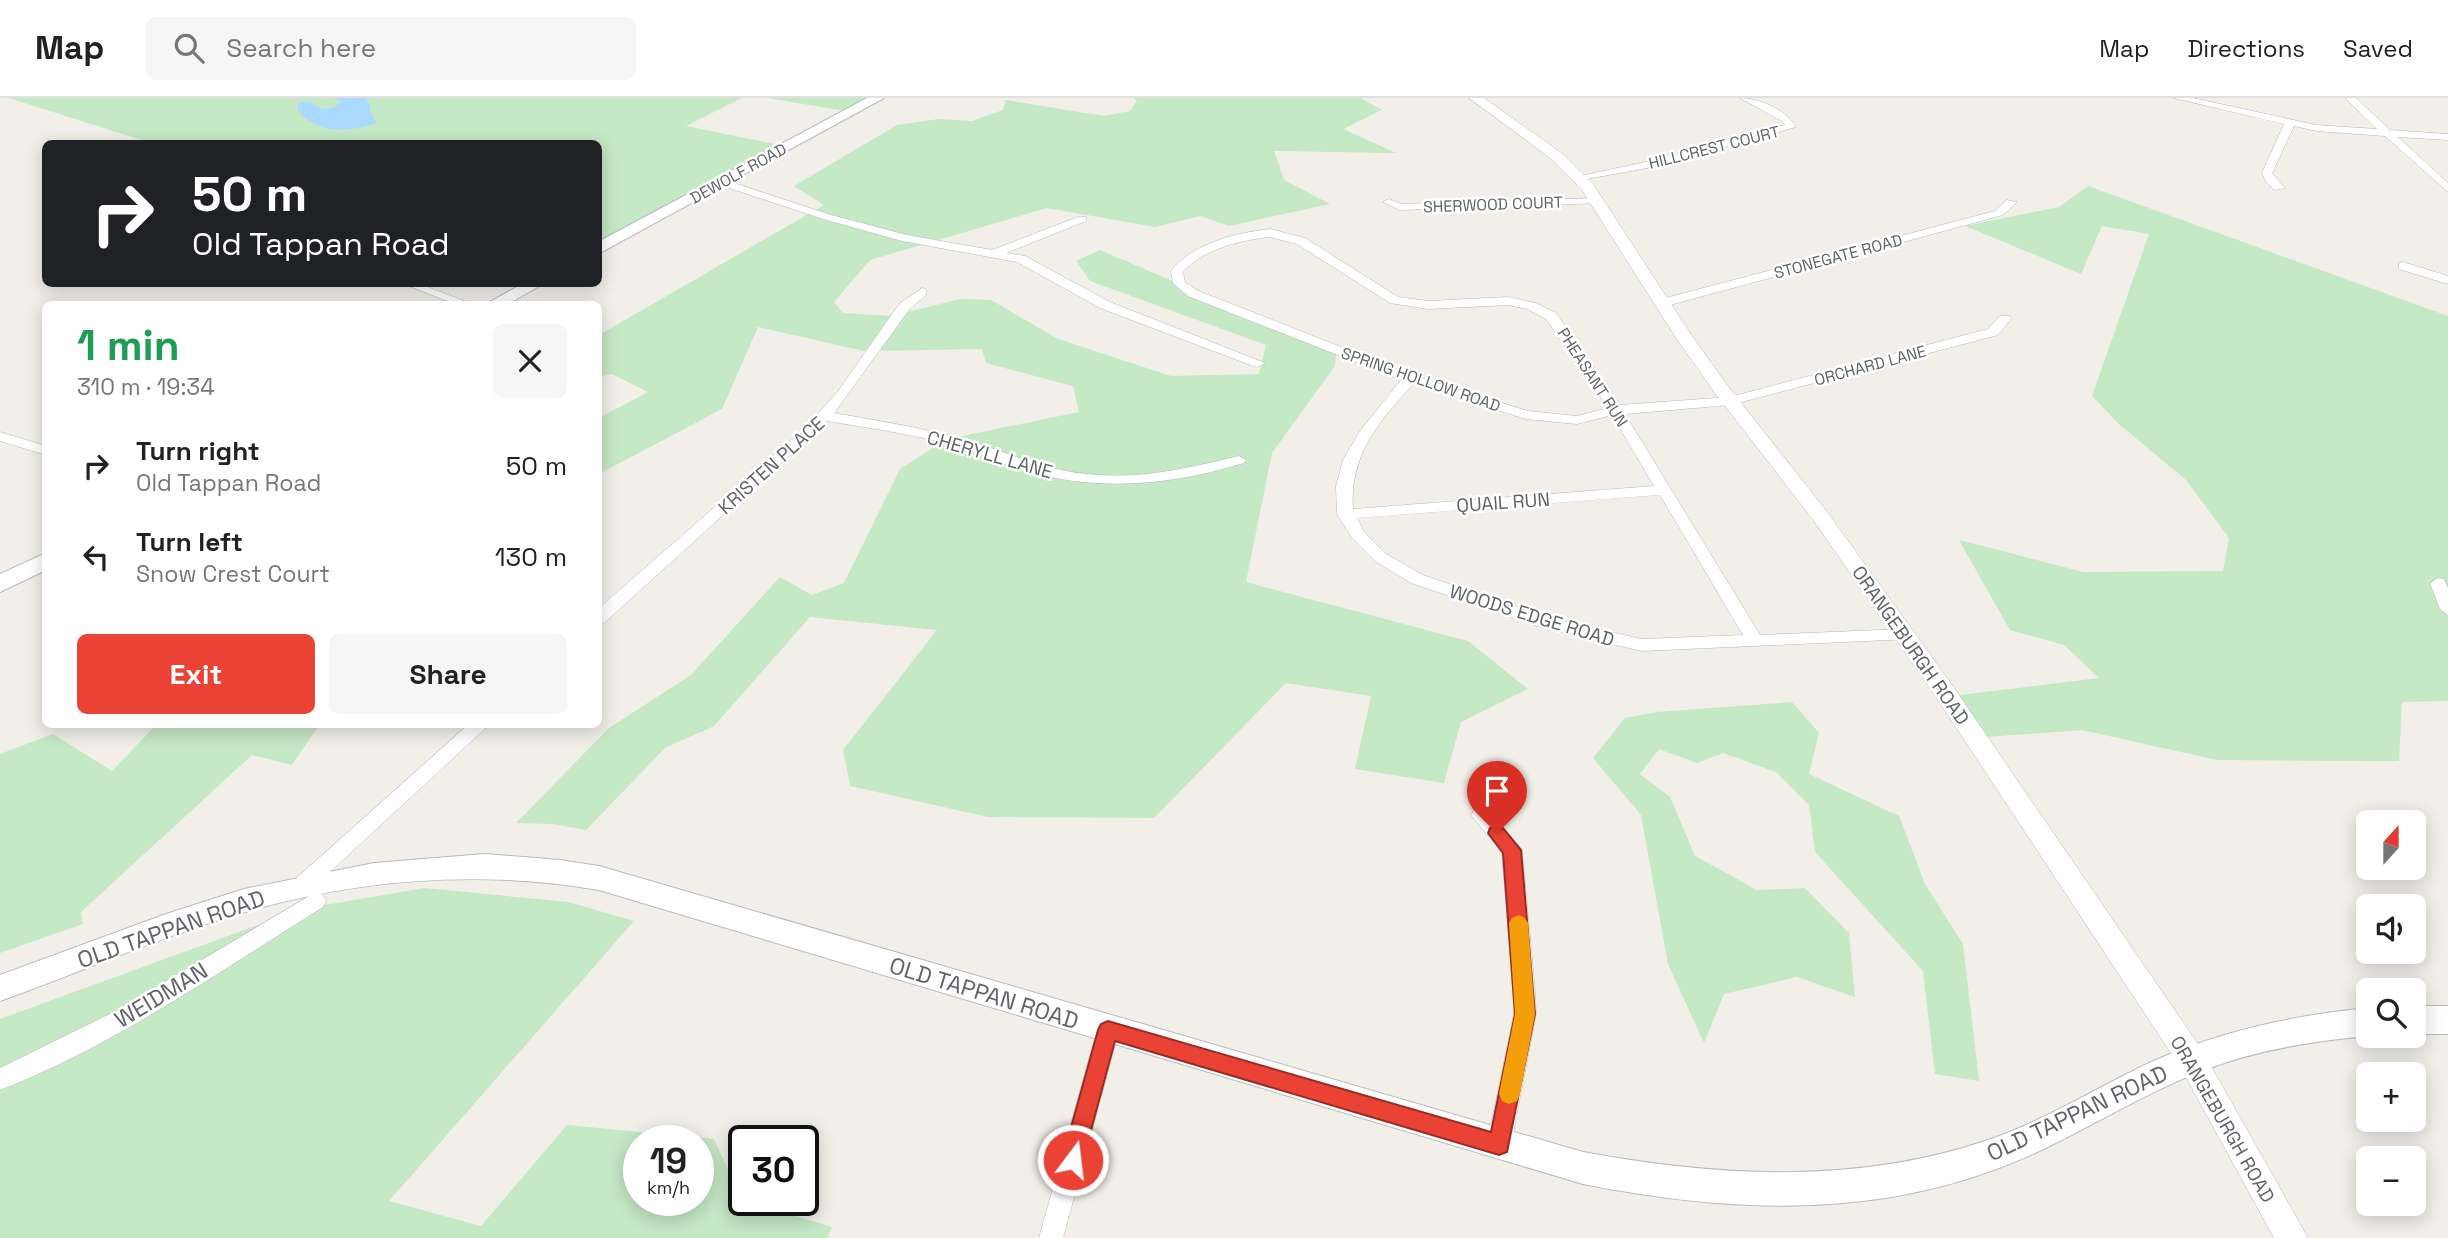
<!DOCTYPE html>
<meta charset="utf-8">
<style>
:root{--surface:#fff;--page:#f6f6f6;--text:#222;--muted:#767676;--line:#e0e0e0;--accent:#ea4335}
body{margin:0;font-family:"Space Grotesk",sans-serif;background:var(--page);color:var(--text);height:100vh;display:flex;flex-direction:column;font-size:26px;white-space:nowrap}
*{box-sizing:border-box;margin:0}
p{font-size:23px;color:var(--muted)}
.icon{flex:none;width:38px;height:38px;fill:none;stroke:currentColor;stroke-width:2;stroke-linecap:round;stroke-linejoin:round}
.map{position:relative;flex:1;overflow:hidden}
.panel{position:absolute;left:42px;top:203px;width:560px;height:427px;display:flex;flex-direction:column;background:var(--surface);border-radius:10px;box-shadow:0 4px 18px #0003}
.panel>*{flex:none}
.guide{position:absolute;left:42px;top:42px;width:560px;height:147px;border-radius:10px;box-shadow:0 4px 18px #0003;background:#202124;color:#fff;overflow:hidden}
.needle{width:46px;rotate:21deg}
.fabs{position:absolute;left:2356px;top:712px;display:grid;gap:14px}
.fabs a{display:grid;place-items:center;width:70px;height:70px;border-radius:10px;background:var(--surface);box-shadow:0 4px 18px #0003;font-size:35px}
.speed{position:absolute;left:623px;top:1027px;display:flex;gap:14px;font-size:35px;font-weight:700;text-align:center}
.speed>*{display:grid;place-content:center;width:91px;height:91px;border-radius:50%;background:var(--surface);box-shadow:0 4px 18px #0003;line-height:1}
.speed small{font-size:18px;font-weight:400}
.speed .limit{border:4px solid #111;border-radius:10px;background:#fff;color:#111}
.pin{position:absolute;display:grid;place-items:center;width:60px;height:60px;color:#fff;margin:-72px -30px;border-radius:50% 50% 50% 0;rotate:-45deg;box-shadow:0 0 7px #0007}
.pin .icon{rotate:45deg}
.me{position:absolute;width:77px;margin:-38px;rotate:15deg;stroke-linejoin:round;filter:drop-shadow(0 0 5px #0008)}
.turn{display:flex;align-items:center;gap:24px;height:147px;padding:0 35px;font-size:32px}
.turn .icon{width:91px;height:91px;stroke-width:2.5}
.turn b{display:block;font-size:49px;line-height:60px}
.round{display:grid;place-items:center;flex:none;width:74px;height:74px;border-radius:10px;background:var(--page)}
.overview{display:flex;align-items:center;justify-content:space-between;height:119px;padding:0 35px}
h1{font-size:42px;font-weight:700;line-height:52px;color:#1e9e55}
.primary-button{display:flex;gap:14px;margin-top:auto;padding:14px 35px}
.primary-button a{flex:1;height:80px;border-radius:10px;background:var(--accent);color:#fff;font-size:28px;font-weight:700;line-height:80px;text-align:center}
.primary-button a+a{background:var(--page);color:var(--text)}
ul{padding:0;list-style:none}
li{display:flex;align-items:center;gap:21px;height:91px;padding:0 35px}
li div{flex:1}
li b{display:block;font-size:26px}
li em{font-style:normal}
header{display:flex;align-items:center;gap:42px;box-sizing:border-box;height:98px;padding:0 35px;background:var(--surface);border-bottom:2px solid var(--line)}
header strong{font-size:33px}
nav{display:flex;gap:38px;margin-inline-start:auto;font-size:24px}
.search{width:490px;height:63px;background:var(--page);display:flex;align-items:center;gap:18px;box-sizing:border-box;padding:0 24px;border-radius:10px;color:var(--muted);font-size:26px}
.map>svg:first-child{display:block}
.green{fill:#c5e8c5;fill-rule:evenodd}
.water{fill:#aadaff}
.lines{fill:none;stroke-linecap:round;stroke-linejoin:round}
.minor-casing{stroke:#b5b8bc;stroke-width:1}
.tertiary-casing{stroke:#b5b8bc;stroke-width:1}
.secondary-casing{stroke:#b6babf;stroke-width:2}
.minor{fill:#fff;fill-rule:evenodd}
.tertiary{fill:#fff;fill-rule:evenodd}
.secondary{fill:#fff;fill-rule:evenodd}
.route{fill:#ea4335;stroke:#982c22;stroke-width:2}
.slow{fill:#f59e0b}
.labels{text-anchor:middle;stroke-width:5;stroke-linejoin:round;paint-order:stroke}
.far-street-label{font-size:16px;fill:#5f6368;stroke:#fff}
.street-label{font-size:19px;fill:#5f6368;stroke:#fff}
.near-street-label{font-size:23px;fill:#5f6368;stroke:#fff}
</style>
<header>
<strong>Map</strong>
<div class="search"><svg class="icon" aria-label="search" viewBox="0 0 24 24"><circle cx="10" cy="10" r="6"/><path d="M15 15l6 6"/></svg>Search here</div>
<nav><a>Map</a><a>Directions</a><a>Saved</a></nav>
</header>
<div class="map">
<svg width="2448" height="1140" viewBox="0 0 2448 1140">
<rect width="100%" height="100%" fill="#f1efe8"/>
<!-- green -->
<path class="green" d="M9 0H742L686 28 780 47 599 143 598 46 151 45Z
M768 0H867L845 13Z
M1134 0H1361L1382 12 1343 31 1396 55 1274 53 1284 82 1330 106 1229 128 1200 118 1155 129 1047 110 870 162 834 204 843 215 890 218 961 201 991 202 1058 241 1171 278 1259 276 1266 247 1090 183 1076 163 1100 152 1336 253 1335 268 1272 355 1246 484 1468 543 1528 591 1461 624 1444 685 1355 671 1371 598 1286 585 1154 720 988 719 850 688 843 652 937 532 810 519 714 628 665 650 586 732 553 726 516 725 609 630 691 577 780 479 812 497 844 485 900 371 947 341 1079 314 1073 288 986 265 982 251 864 253 758 229 722 311 599 376V320L648 294 612 276 599 279V237L824 107 794 88 897 27 939 21 972 23 1003 12 1006 2 1104 18 1130 13 1137 3Z
M2088 88 2448 218V603L2402 604 2399 663 2217 662 2082 632 1972 640 1944 599 2099 580 2064 547 2010 532 1959 442 2083 474 2223 473 2229 440 2186 382 2120 327 2092 298 2149 136 2102 128 2081 176 1965 128 2059 109Z
M1792 604 1819 635 1809 676 1899 718 1925 786 1963 846 1979 983 1935 976 1923 873 1815 754 1809 707 1776 674 1723 655 1697 665 1659 651 1640 676 1670 699 1695 758 1757 792 1805 790 1849 835 1855 899 1797 879 1724 896 1704 945 1668 866 1641 717 1593 660 1625 620 1657 614Z
M156 627H319L292 667 252 657 81 814 83 826 0 855V656L53 636 112 673Z
M424 790 568 804 634 823 389 1103 481 1128 567 1027 714 1041 742 1102 832 1129 827 1140H0V921L302 811ZM639 1043H698V1102H639Z"/>
<!-- water -->
<path class="water" d="M335 0H365L371 8 369 12 377 25C349 34 319 37 298 13V5C314 0 312 8 324 11L335 9 341 4Z"/>
<g class="lines">
<defs>
<path id="minor" d="M1740 0C1760 0 1786 12 1796 29L1647 70 1581 82 1575 79 1646 64 1785 27 1782 23Z
M2174 0H2193L2316 27 2377 31 2345 0H2356L2390 32 2448 36V42L2398 39 2448 85V94L2385 38 2316 33 2294 28 2272 75 2285 90 2275 92 2266 84 2262 75 2284 26Z
M717 82H725L831 117 907 137 992 152 1078 119H1086V123L1006 155 1025 158 1110 204 1265 265 1258 269 1253 268 1100 210 1017 164 902 143 823 121 717 86Z
M1598 100 1604 103 1602 105 1400 112 1383 104 1389 101 1402 106Z
M2007 102 2017 104 2003 117 1666 208 1662 209 1656 205 1658 202 1995 113Z
M1270 131 1305 140 1398 199 1428 203 1508 199 1536 205 1556 215 1620 307 1730 299 1988 231 2000 218H2010L2011 221 1998 237 1730 307 1625 316 1760 537 1904 531 1913 537 1910 541 1642 553 1543 530 1411 485 1375 463 1352 440 1337 416 1336 388 1343 362 1360 333 1401 282 1188 198 1173 185 1171 173C1193 145 1236 135 1270 131ZM1270 139 1297 146 1390 205 1428 211 1508 207 1527 211 1546 221 1608 310 1577 318 1528 313 1415 278 1196 192 1185 184 1183 174C1203 151 1241 142 1270 139ZM1413 286 1526 321 1577 326 1612 317 1654 388 1353 411C1349 357 1379 324 1413 286ZM1660 397 1743 537 1642 541 1552 521 1423 477 1386 456 1364 434 1357 420Z
M2403 164 2448 178V186L2399 171V165Z
M404 186H420L472 206H455Z
M922 190 926 191V197L909 212 834 315C879 323 925 330 969 343 1009 355 1045 372 1087 376 1140 382 1188 370 1239 358L1246 362 1244 365C1174 386 1105 394 1034 375 1006 368 981 355 953 347 912 336 869 330 827 323L604 525 598 527V511L803 332 836 296 899 206Z
M0 334 46 348V357L0 343Z
M2438 480 2444 481 2448 490V517L2440 511 2430 485Z
M469 626H490L305 797 298 799 291 797 288 791 291 785Z
M1481 709 1488 712 1522 753 1535 893 1536 916 1511 1046 1507 1054 1499 1057 1491 1054 1487 1046 1514 916 1513 893 1502 755 1471 717 1474 712Z
M316 794 323 797 326 803 323 809C219 874 115 947 0 992V970L114 914Z
M1108 922 1116 925 1119 932 1063 1140H1039L1097 932 1100 925Z"/>
<path id="tertiary" d="M1469 0H1484L1563 56 1593 86 1690 235 1727 287 1828 415 1950 584 2202 952 2308 1140H2274L2182 972 1934 596 1814 423 1715 295 1676 240 1582 92 1553 62Z"/>
<path id="secondary" d="M867 0H884L598 156V144Z
M522 186H543L508 206H486Z
M46 455V472L0 494V476Z
M485 756 560 762 599 768 1583 1054C1719 1079 1858 1087 1991 1041 2049 1021 2102 986 2158 961 2225 932 2295 917 2368 910V938C2312 943 2255 952 2202 973 2129 1001 2065 1047 1991 1073 1858 1121 1720 1113 1583 1086L599 792C478 771 353 781 235 817 155 841 78 875 0 903V877L166 816 244 791 374 765Z
M2413 908H2448V936H2413Z"/>
</defs>
<!-- minor casing -->
<use href="#minor" class="minor-casing"/>
<!-- tertiary casing -->
<use href="#tertiary" class="tertiary-casing"/>
<!-- secondary casing -->
<use href="#secondary" class="secondary-casing"/>
<!-- minor -->
<use href="#minor" class="minor"/>
<!-- tertiary -->
<use href="#tertiary" class="tertiary"/>
<!-- secondary -->
<use href="#secondary" class="secondary"/>
</g>
<!-- route -->
<path class="route" d="M1497 728 1503 730 1521 752 1535 916 1507 1054 1499 1057 1115 943 1083 1062 1080 1070 1073 1073 1065 1070 1062 1062 1098 932 1101 926 1108 923 1491 1034 1515 916 1503 755 1488 735 1490 730Z"/>
<!-- slow -->
<path class="slow" d="M1519 817 1525 820 1528 825 1535 916 1520 996 1517 1003 1509 1006 1502 1003 1499 996 1515 916 1509 825 1512 820Z"/>
<g class="labels">
<!-- far-street labels -->
<g class="far-street-label">
<text transform="translate(1714 49) rotate(-14)" y="6">HILLCREST COURT</text>
<text transform="translate(738 75) rotate(-29)" y="6">DEWOLF ROAD</text>
<text transform="translate(1493 106) rotate(-2)" y="6">SHERWOOD COURT</text>
<text transform="translate(1838 158) rotate(-15)" y="6">STONEGATE ROAD</text>
<text transform="translate(1870 267) rotate(-15)" y="6">ORCHARD LANE</text>
<text transform="translate(1593 279) rotate(57)" y="6">PHEASANT RUN</text>
<text transform="translate(1421 281) rotate(19)" y="6">SPRING HOLLOW ROAD</text>
</g>
<!-- street labels -->
<g class="street-label">
<text transform="translate(990 356) rotate(16)" y="7">CHERYLL LANE</text>
<text transform="translate(771 367) rotate(-42)" y="7">KRISTEN PLACE</text>
<text transform="translate(1503 404) rotate(-4)" y="7">QUAIL RUN</text>
<text transform="translate(1532 517) rotate(17)" y="7">WOODS EDGE ROAD</text>
<text transform="translate(1911 547) rotate(55)" y="7">ORANGEBURGH ROAD</text>
<text transform="translate(2223 1021) rotate(60)" y="7">ORANGEBURGH ROAD</text>
</g>
<!-- near-street labels -->
<g class="near-street-label">
<text transform="translate(171 831) rotate(-19)" y="8">OLD TAPPAN ROAD</text>
<text transform="translate(984 895) rotate(17)" y="8">OLD TAPPAN ROAD</text>
<text transform="translate(161 897) rotate(-31)" y="8">WEIDMAN</text>
<text transform="translate(2077 1015) rotate(-25)" y="8">OLD TAPPAN ROAD</text>
</g>
</g>
</svg>
<div class="fabs">
<a><svg class="needle" viewBox="-14 -14 28 28"><path d="M0-13l5 13h-10z" fill="#e53935"/><path d="M0 13l5-13h-10z" fill="#767676"/></svg></a>
<a><svg class="icon" aria-label="sound" viewBox="0 0 24 24"><path d="M4 9h4l5-4v14l-5-4H4zM17 9q2 3 0 6"/></svg></a>
<a><svg class="icon" aria-label="search" viewBox="0 0 24 24"><circle cx="10" cy="10" r="6"/><path d="M15 15l6 6"/></svg></a>
<a>+</a>
<a>−</a>
</div>
<div class="speed"><div>19<small>km/h</small></div><div class="limit">30</div></div>
<div class="pin" style="left:1497px;top:735px;background:#d93025"><svg class="icon" aria-label="arrive" viewBox="0 0 24 24"><path d="M6 21V4h12l-3 4 3 4H6"/></svg></div>
<svg class="me" style="left:1073px;top:1062px" viewBox="-20 -20 40 40"><circle r="17" fill="#ea4335" stroke="#fff" stroke-width="3"/><path d="M0-11L8 9 0 5-8 9z" fill="#fff"/></svg>
<div class="guide">
<div class="turn"><svg class="icon" aria-label="right" viewBox="0 0 24 24"><path d="M7 20v-9h11M14 6l5 5-5 5"/></svg><div><b>50 m</b>Old Tappan Road</div></div>
</div>
<section class="panel">
<div class="overview"><div><h1>1 min</h1><p>310 m · 19:34</p></div><a class="round"><svg class="icon" aria-label="close" viewBox="0 0 24 24"><path d="M6 6l12 12M18 6L6 18"/></svg></a></div>
<ul>
<li><svg class="icon" aria-label="right" viewBox="0 0 24 24"><path d="M7 20v-9h11M14 6l5 5-5 5"/></svg><div><b>Turn right</b><p>Old Tappan Road</p></div><em>50 m</em></li>
<li><svg class="icon" aria-label="left" viewBox="0 0 24 24"><path d="M17 20v-9H6M10 6l-5 5 5 5"/></svg><div><b>Turn left</b><p>Snow Crest Court</p></div><em>130 m</em></li>
</ul>
<div class="primary-button"><a>Exit</a><a>Share</a></div>
</section>
</div>
